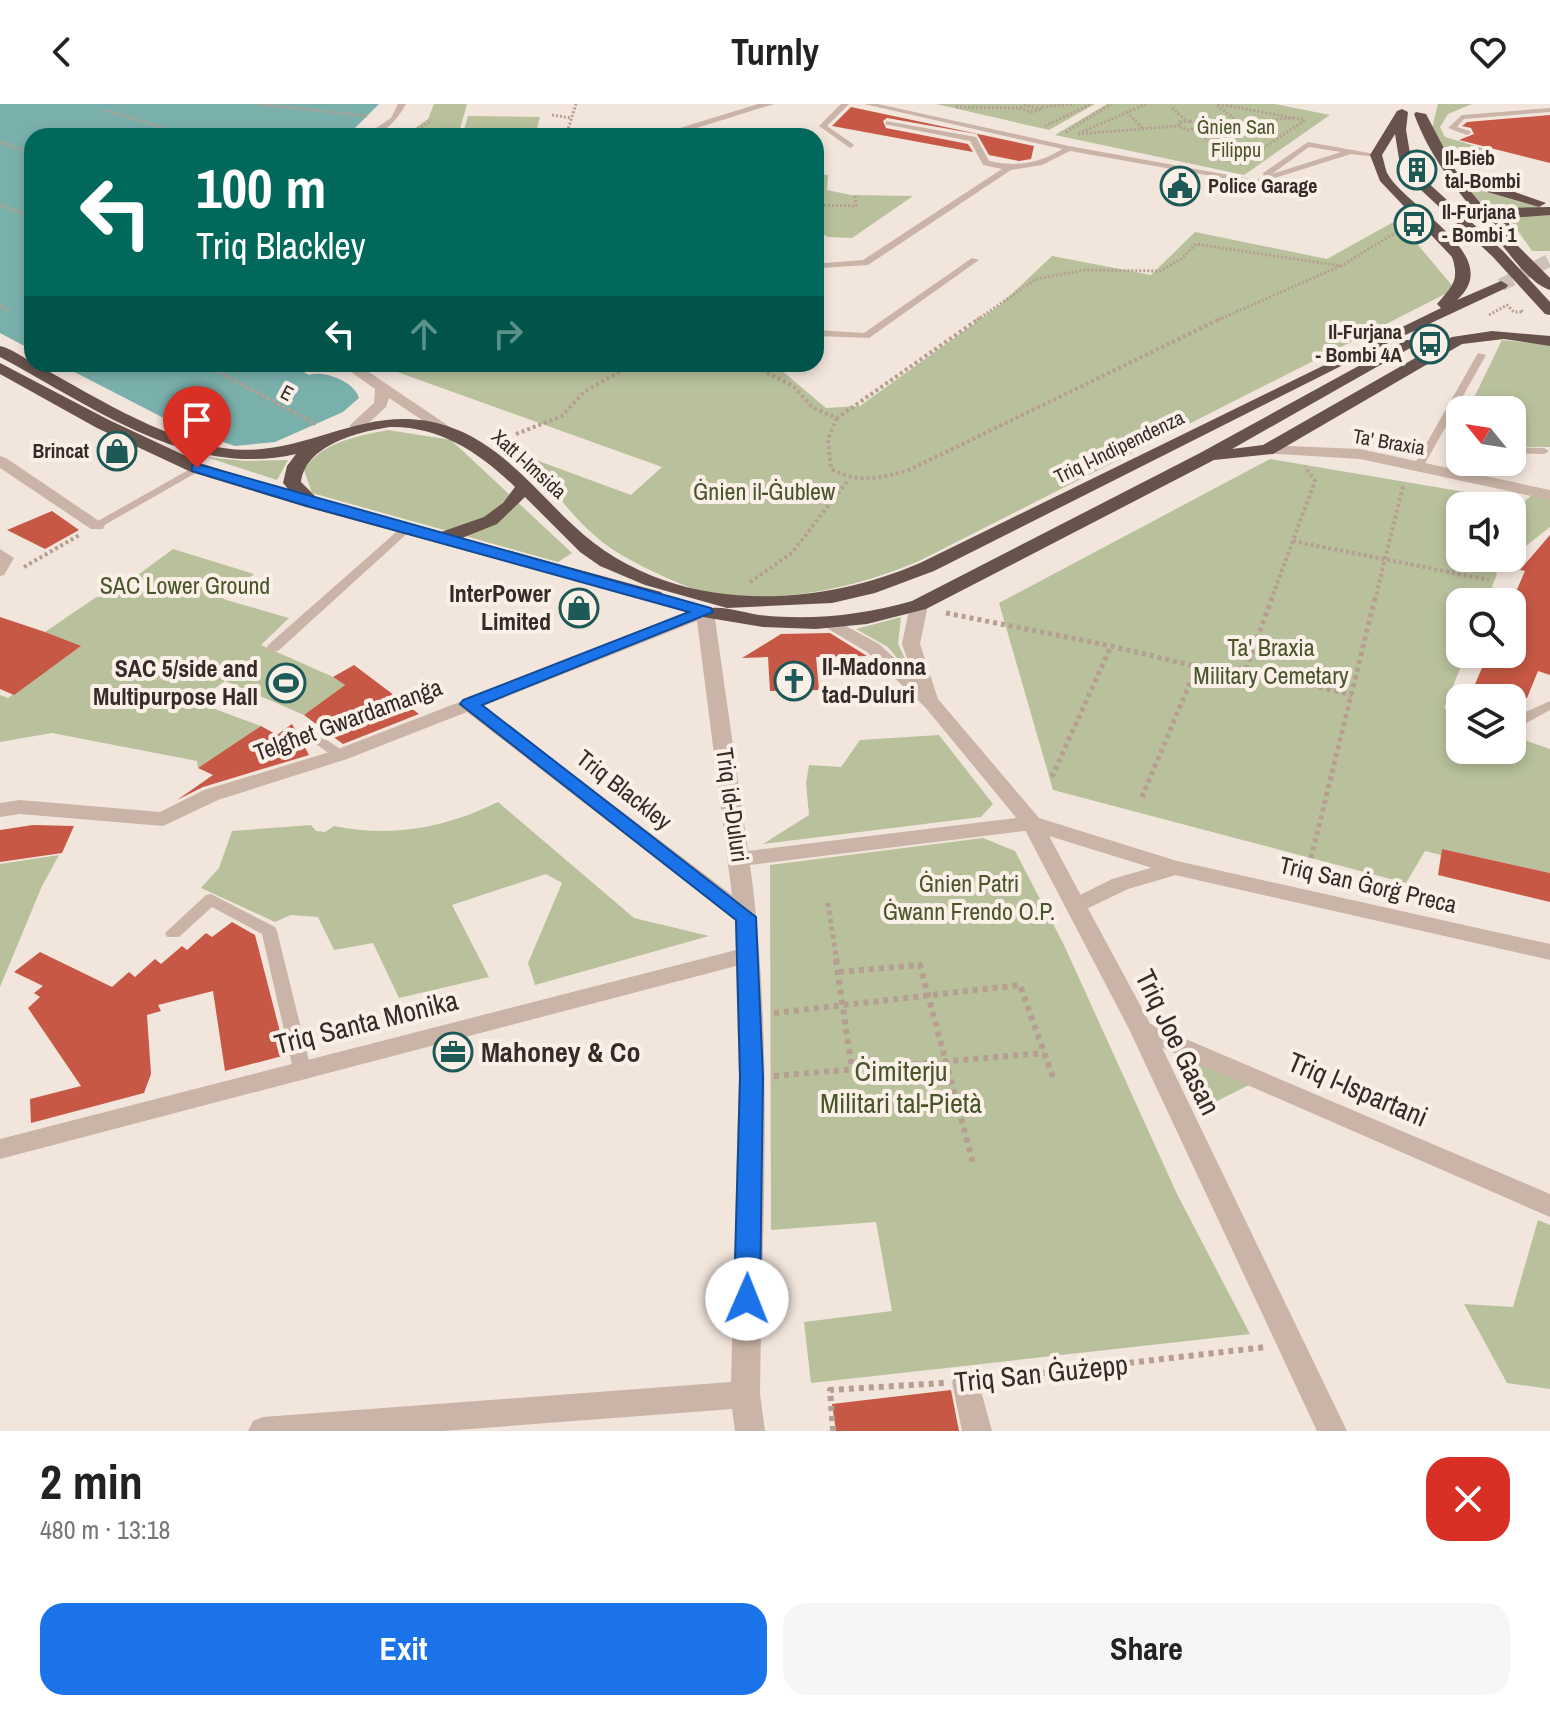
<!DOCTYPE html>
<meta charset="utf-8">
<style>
:root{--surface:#fff;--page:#f6f6f6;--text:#222;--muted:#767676;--accent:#1a73e8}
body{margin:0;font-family:"Archivo Narrow",sans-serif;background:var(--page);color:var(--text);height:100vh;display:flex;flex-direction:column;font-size:30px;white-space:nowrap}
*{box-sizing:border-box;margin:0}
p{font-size:26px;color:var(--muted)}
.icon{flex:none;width:44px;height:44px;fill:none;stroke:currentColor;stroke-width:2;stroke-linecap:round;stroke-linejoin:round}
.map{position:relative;height:1327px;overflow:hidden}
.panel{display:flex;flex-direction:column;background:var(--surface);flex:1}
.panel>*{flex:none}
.banner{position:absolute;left:24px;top:24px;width:800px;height:244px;border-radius:24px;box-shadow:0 4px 12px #0003;background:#00695c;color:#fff;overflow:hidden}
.needle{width:52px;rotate:300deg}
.fabs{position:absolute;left:1446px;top:292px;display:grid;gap:16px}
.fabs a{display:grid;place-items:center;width:80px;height:80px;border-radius:16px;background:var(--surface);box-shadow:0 4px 12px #0003;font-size:40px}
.pin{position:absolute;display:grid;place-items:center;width:68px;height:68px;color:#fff;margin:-82px -34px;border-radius:50% 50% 50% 0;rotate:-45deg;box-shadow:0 0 8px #0007}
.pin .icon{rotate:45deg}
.me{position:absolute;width:88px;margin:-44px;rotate:1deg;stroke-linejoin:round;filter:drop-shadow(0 0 6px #0008)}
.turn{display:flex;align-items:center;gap:28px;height:168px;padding:0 40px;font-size:36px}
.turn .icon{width:104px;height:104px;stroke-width:2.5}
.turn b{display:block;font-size:56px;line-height:68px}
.lanes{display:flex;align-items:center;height:76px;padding:0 40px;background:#0003;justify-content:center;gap:40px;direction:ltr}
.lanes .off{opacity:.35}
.round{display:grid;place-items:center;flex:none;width:84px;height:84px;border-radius:24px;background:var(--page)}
.overview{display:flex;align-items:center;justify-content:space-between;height:136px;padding:0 40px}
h1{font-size:48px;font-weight:700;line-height:60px}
.button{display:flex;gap:16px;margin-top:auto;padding:16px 40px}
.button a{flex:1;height:92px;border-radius:24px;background:var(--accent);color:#fff;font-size:32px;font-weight:700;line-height:92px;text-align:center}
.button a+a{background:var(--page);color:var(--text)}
header{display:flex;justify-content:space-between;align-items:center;height:104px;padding:0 40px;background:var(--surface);font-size:36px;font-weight:700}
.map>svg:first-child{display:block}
.green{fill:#b8c19c}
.water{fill:#7ab0ac}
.building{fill:#c75845}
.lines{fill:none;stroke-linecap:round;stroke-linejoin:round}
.trunk-tunnel{stroke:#cdc0b8;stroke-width:13;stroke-dasharray:13 7;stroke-linecap:butt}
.path-far3{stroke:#b69e92;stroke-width:3;stroke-dasharray:2 2;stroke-linecap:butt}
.path-far2{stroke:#b69e92;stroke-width:4;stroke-dasharray:3 3;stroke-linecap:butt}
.path-far1{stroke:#b69e92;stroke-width:5;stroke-dasharray:4 4;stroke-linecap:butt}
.path{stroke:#b69e92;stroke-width:6;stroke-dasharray:5 5;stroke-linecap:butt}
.service{fill:#cab4a7;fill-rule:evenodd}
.minor{fill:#cab4a7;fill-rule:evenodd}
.tertiary{fill:#cab4a7;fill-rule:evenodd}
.trunk{fill:#68524c;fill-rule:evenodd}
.route{fill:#1a73e8;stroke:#114b97;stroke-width:2}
.labels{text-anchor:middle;stroke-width:8;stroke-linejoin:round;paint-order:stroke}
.far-park-label{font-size:20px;fill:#4a552b;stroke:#faf0e8}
.far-poi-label{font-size:20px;font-weight:bold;fill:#372b28;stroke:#faf0e8;text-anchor:start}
.far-street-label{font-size:20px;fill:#372b28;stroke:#faf0e8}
.park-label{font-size:24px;fill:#4a552b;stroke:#faf0e8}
.poi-label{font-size:24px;font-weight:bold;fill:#372b28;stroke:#faf0e8;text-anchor:end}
.street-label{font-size:24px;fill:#372b28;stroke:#faf0e8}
.near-street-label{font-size:28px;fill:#372b28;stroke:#faf0e8}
.near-poi-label{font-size:28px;font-weight:bold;fill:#372b28;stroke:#faf0e8;text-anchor:start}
.near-park-label{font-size:28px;fill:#4a552b;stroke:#faf0e8}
</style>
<header><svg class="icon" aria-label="back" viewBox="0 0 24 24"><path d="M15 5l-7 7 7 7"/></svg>Turnly<svg class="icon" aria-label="heart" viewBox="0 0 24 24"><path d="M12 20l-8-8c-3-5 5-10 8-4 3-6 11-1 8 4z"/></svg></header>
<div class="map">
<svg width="1550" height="1327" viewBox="0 0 1550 1327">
<rect width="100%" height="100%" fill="#f2e5dc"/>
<!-- green -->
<path class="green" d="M434 0H467L458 32H404L428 15Z
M936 0H1095L1049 26Z
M1107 0H1275L1330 11 1244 71 1055 31Z
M1438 0H1472L1448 10 1440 23 1445 33 1492 47 1450 53C1426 33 1431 29 1438 0Z
M468 12 540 13 535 32H462Z
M816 70 828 71 827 86 851 91 913 92 852 134 827 133 816 124Z
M1471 84 1479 86 1542 104 1505 105 1494 113 1468 85Z
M1531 108 1550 111V147H1532L1511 117Z
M1397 116 1455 185 919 457C858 483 792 497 724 493 699 491 634 460 612 445 578 422 552 384 525 352L631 391 662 363 375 260H774L826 304 860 302 1000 201 1052 152 1151 171 1195 128 1327 155Z
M1502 236 1550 241V343H1512V306H1468Z
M388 326 451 336 572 449 558 458 312 389 304 366C321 338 358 332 388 326Z
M206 353 245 357 288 356 277 376Z
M1270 355 1524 398 1534 389 1550 395V423L1512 453V402H1460V454H1482L1497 470 1486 498H1460V550H1466L1444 604 1460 611V646H1512V632L1550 645V769L1442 745 1441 751 1425 747 1406 779 1053 686 999 499Z
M173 445 254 470 223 495 289 514 261 541 333 573 345 581 304 611 225 577 196 598 261 622 198 664 197 657 52 629 0 638V591L8 594 80 543 45 528 95 494 115 488Z
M901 513 898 540 916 577 888 543 856 525Z
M939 631 993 700 981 713 763 740 809 711 806 679 809 661 841 663 860 636Z
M498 698 634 814 709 832 535 881 528 859 562 779 546 770 452 801 489 873 399 894 373 839 334 846 318 813 291 811 275 818 201 784 219 764 232 727 311 721 316 727 325 728 334 722C392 734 445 724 498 698Z
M983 734 1015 747 1064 841 1177 1090 1250 1230 811 1279 804 1218 892 1207 876 1118 771 1126 770 761Z
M59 751 42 782 0 883V760Z
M1177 950 1251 980 1205 1003Z
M1538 1116 1550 1121V1285L1507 1279 1464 1200 1513 1203Z"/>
<!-- water -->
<path class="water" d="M0 0H379L347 32H32V246L0 229Z
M59 260H290L309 271C324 266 355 278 359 294L343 308 275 338 235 342 187 326Z"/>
<!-- building -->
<path class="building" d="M851 3 1034 42 1031 55 1019 57 989 51 977 30 887 14 883 17 886 24 968 40 973 48 832 22Z
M1550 11V59L1459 36 1474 30 1471 24 1462 22 1467 18Z
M52 407 79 426 45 445 7 426Z
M1550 431V571L1538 567 1527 594H1469L1488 550H1512V497L1525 467 1520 466Z
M0 513 45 528 81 542 14 591 0 585Z
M830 529 867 552 816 553 819 586 770 587 768 553 742 554 781 530Z
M354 561 419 610 343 640 304 611 345 581 333 573Z
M292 620 309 651 203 683 177 696 213 671 198 664 261 622 277 631Z
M33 721 74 722 62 749 0 758V726Z
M1442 745 1550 769V798L1438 771Z
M232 818 255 831 286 951 225 967 213 887 158 901 161 907 147 911 151 970 144 989 31 1019 30 995 81 982 28 904 40 893 34 889 43 882 14 868 40 848 112 883 129 868 135 873 155 855 161 860 182 842 187 846 206 829 212 833Z
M951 1286 959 1327H836L832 1300Z"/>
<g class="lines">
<!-- trunk-tunnel -->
<path class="trunk-tunnel" d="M1426 62 1429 70
M1501 181 1550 156"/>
<!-- path-far3 -->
<path class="path-far3" d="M258 0 367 12
M1218 0 1305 16
M1024 1 1042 5 1031 8 1019 4Z
M1217 1 1237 17
M956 3 1019 4
M1042 3 1074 0
M1172 4 1185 16
M105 6 190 32
M1127 8 1142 24
M552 11 571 14
M1190 17 1202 19 1204 23 1188 26 1178 22 1180 18Z
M1204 21 1293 14
M1045 22 1091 0
M1196 26 1231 58
M1066 28 1111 0
M1082 28 1146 0
M1078 30 1178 22
M408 32 432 16
M566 32 576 0
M0 38 32 49
M1240 60 1305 16
M0 101 32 113
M816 101 856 102 855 91
M0 201 10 207
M1489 211 1507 201 1514 208H1523L1520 205
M977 216 1036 175 1085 166 1160 167 1181 155 1196 140 1341 162 1408 121
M1218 216 1340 162"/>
<!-- path-far2 -->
<path class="path-far2" d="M203 260 316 320
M759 260 764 267 793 282 813 304 837 314 980 214
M386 266 408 260
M837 314 828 335 831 365C859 380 880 374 909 366L1222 214
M516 330 562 312 585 287 634 260
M1293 437 1489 476
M24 463 81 430
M750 478 792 449 848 376
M1271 496 1315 377 1305 362
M1375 496 1403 382"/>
<!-- path-far1 -->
<path class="path-far1" d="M946 509 1111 542 1236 572 1246 565 1352 591
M1246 565 1272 494
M1052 673 1111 542
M1142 693 1197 562
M1311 754 1375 494
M828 799 837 858"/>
<!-- path -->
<path class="path" d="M836 856 852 965
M839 868 920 861 973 1059
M774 909 1020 881 1053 973
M774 972 1044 949
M990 1275 1266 1243
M833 1327 830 1286 944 1279"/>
<!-- service -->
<path class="service" d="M398 0H406C397 16 384 32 364 32L391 14Z
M841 0H849L827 22 853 40 854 42 850 44 819 22Z
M864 0H878L1069 42 1256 76 1264 73 1263 69 1308 38 1380 51 1376 53 1351 50 1256 80 1070 47 1042 61 1011 66 868 161 820 164 816 161V154L825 159 863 156 1002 65 983 61 970 37 889 21H886V17L976 33 989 57C1017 63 1038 60 1062 45ZM1309 43 1341 48 1272 70Z
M1550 4V8L1464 15 1457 23 1470 27 1471 29 1467 31 1448 24 1462 11Z
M972 154 979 156 869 234 816 232V226L864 229Z
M1478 249 1486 251 1423 363 1418 366 1414 365 1413 363Z
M1512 343 1544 344 1549 347 1544 350 1512 349Z
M1464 358H1477L1454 372H1446V368Z
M197 361 201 362V366L101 423 97 424 91 421Z
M406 422 412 425 410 427 278 547H268L267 544 268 541 402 423Z
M0 445 14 454 4 471 0 472Z
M1550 597V606L1521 622H1512V614Z
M313 627 345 648 347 651 345 654H335L308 634 306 631 308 628Z
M211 790 275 823 277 827 311 965 308 970 302 972 296 970 293 965 262 830 212 803 179 833H167L165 829 206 791Z"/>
<!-- minor -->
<path class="minor" d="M1267 341 1360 345 1550 386V396L1360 355 1262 349V343Z
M0 352 6 354 105 421 103 425H91L0 364Z
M705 503 714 508 748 747 1032 712 1042 719 1032 726 750 761C774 935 762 1115 760 1290L765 1327H735L732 1305 443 1327H248L253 1317 263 1313 731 1278 739 973 736 862 0 1055V1035L736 846 735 816 467 608 347 655 218 696 163 722 20 710 0 713V699L20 696 160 708 204 686 333 647ZM697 517 732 791 483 602Z
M1175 757 1183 759 1186 764 1183 769 1128 785 1076 810 1068 807 1065 802 1068 797 1112 775Z
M1141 916 1550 1090V1113L1133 931 1129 925 1133 919Z
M966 1265 976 1269 992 1327H962L952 1278 956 1269Z"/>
<!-- tertiary -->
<path class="tertiary" d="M758 0H774L671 32H654Z
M340 260H357L456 327 453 330H443L389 294 386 303 360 327H350V321L374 299 375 285Z
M919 496 928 501 920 540 938 595 1039 714 1177 757 1550 840V856L1175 771 1049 732 1153 925 1347 1327H1317L1129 925 1023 722 925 603 867 548 820 520 829 515 835 516 879 540 913 571 902 540 910 501Z"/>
<!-- trunk -->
<path class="trunk" d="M1402 5 1408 8 1406 26 1412 61 1406 65 1400 61 1395 30 1382 51C1384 57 1385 64 1387 69 1405 103 1507 152 1457 196L1501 177 1508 181 1506 184 1369 248 934 467 875 489 832 499 727 504 645 481 600 462 580 448 525 393 497 420 462 434 661 488 664 492 654 498 647 496 306 403 191 368 97 324 0 270V259L109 316 203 360 290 387 283 379 287 362 296 350C188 375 92 302 0 253V242C12 245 22 253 32 258 85 287 162 336 223 344 306 357 364 295 447 322 500 339 535 386 574 422 667 510 809 507 920 459L1441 204 1437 200C1452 182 1460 177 1452 153L1380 77 1370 51 1397 7ZM390 323C440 322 480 349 515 383L503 399 484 413 441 428 318 395 301 378C306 341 357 328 390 323Z
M1416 8 1426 10 1456 67 1546 99 1539 103 1466 82 1495 116 1497 109 1508 104 1550 103V111L1509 114V120L1519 135 1514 138 1550 174V186C1529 179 1510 150 1497 135 1465 96 1432 59 1414 10Z
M1406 66H1414L1503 147 1550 198V211L1545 210 1493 153 1406 72Z
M1492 227 1550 232V242L1504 235 1462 240 1273 350 1214 356 926 505 867 520 816 525 763 523 703 513 700 509C711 497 744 509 759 511 811 517 862 511 912 497L1200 349 1406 236H1416L1419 239 1232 345 1263 341 1452 233Z"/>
</g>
<!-- route -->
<path class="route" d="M197 360 711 504 713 508 482 601 756 813 763 973 760 1195 756 1203 747 1206 738 1203 734 1195 740 973 736 816 460 600 463 596 689 508 307 402 192 367V361Z"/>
<!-- icons -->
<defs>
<symbol id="building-ring" viewBox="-11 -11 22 22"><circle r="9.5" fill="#faf0e8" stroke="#1d5957" stroke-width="1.5"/><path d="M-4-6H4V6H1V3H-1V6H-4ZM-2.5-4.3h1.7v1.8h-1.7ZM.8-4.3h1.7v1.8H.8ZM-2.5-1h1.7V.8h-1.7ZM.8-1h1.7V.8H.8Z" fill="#1d5957"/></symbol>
<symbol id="civic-ring" viewBox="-11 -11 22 22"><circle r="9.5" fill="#faf0e8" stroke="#1d5957" stroke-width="1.5"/><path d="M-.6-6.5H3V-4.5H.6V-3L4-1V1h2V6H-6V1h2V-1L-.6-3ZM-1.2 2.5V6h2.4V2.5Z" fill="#1d5957"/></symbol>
<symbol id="bus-ring" viewBox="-11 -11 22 22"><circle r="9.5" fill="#faf0e8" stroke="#1d5957" stroke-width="1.5"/><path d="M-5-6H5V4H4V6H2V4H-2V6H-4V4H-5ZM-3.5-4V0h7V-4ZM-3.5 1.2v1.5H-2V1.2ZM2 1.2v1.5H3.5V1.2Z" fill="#1d5957"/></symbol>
<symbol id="shop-ring" viewBox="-11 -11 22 22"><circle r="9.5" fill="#faf0e8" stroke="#1d5957" stroke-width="1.5"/><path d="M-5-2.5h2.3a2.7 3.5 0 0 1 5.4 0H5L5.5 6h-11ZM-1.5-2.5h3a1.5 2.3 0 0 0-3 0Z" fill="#1d5957"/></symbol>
<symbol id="church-ring" viewBox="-11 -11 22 22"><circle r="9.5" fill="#faf0e8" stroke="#1d5957" stroke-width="1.5"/><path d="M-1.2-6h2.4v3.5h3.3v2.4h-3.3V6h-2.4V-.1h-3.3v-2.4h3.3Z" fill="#1d5957"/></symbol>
<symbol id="stadium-ring" viewBox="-11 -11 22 22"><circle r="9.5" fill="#faf0e8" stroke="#1d5957" stroke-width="1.5"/><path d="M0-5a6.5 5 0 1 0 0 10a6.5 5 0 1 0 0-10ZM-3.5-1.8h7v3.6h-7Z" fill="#1d5957"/></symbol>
<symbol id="office-ring" viewBox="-11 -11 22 22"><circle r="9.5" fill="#faf0e8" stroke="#1d5957" stroke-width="1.5"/><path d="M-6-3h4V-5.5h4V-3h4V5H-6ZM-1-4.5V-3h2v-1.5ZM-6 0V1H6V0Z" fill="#1d5957"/></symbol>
</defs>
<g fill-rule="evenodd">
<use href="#building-ring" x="1395" y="44" width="44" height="44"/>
<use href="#civic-ring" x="1158" y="60" width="44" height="44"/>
<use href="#bus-ring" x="1392" y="98" width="44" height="44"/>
<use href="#bus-ring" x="1408" y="218" width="44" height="44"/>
<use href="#shop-ring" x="95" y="325" width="44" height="44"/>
<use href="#shop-ring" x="557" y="482" width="44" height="44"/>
<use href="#church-ring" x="772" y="555" width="44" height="44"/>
<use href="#stadium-ring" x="264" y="557" width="44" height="44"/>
<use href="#office-ring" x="431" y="926" width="44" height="44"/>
</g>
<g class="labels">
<!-- far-park labels -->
<g class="far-park-label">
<text x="1236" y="30">Ġnien San<tspan x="1236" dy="23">Filippu</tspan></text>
</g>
<!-- far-poi labels -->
<g class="far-poi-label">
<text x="1445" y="61">Il-Bieb<tspan x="1445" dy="23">tal-Bombi</tspan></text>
<text x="1208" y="89">Police Garage</text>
<text x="1442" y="115">Il-Furjana<tspan x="1442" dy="23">- Bombi 1</tspan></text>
<text x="1402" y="235" text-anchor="end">Il-Furjana<tspan x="1402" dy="23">- Bombi 4A</tspan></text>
<text x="89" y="354" text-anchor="end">Brincat</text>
</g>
<!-- far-street labels -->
<g class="far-street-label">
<text transform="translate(287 289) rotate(28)" y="7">E</text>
<text transform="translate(1389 338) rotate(10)" y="7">Ta' Braxia</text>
<text transform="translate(1119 343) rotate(-26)" y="7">Triq l-Indipendenza</text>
<text transform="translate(529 360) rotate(42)" y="7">Xatt l-Imsida</text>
</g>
<!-- park labels -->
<g class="park-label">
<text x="764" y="396">Ġnien il-Ġublew</text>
<text x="185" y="490">SAC Lower Ground</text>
<text x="1271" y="552">Ta' Braxia<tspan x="1271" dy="28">Military Cemetary</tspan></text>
<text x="969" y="788">Ġnien Patri<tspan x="969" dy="28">Ġwann Frendo O.P.</tspan></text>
</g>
<!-- poi labels -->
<g class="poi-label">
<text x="551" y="498">InterPower<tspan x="551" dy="28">Limited</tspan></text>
<text x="822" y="571" text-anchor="start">Il-Madonna<tspan x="822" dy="28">tad-Duluri</tspan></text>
<text x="258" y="573">SAC 5/side and<tspan x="258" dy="28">Multipurpose Hall</tspan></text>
</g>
<!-- street labels -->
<g class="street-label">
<text transform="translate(348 616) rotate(-20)" y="8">Telgħet Gwardamanġa</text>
<text transform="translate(624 686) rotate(38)" y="8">Triq Blackley</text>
<text transform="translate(732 701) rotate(82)" y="8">Triq id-Duluri</text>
<text transform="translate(1368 781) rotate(13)" y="8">Triq San Ġorġ Preca</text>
</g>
<!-- near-street labels -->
<g class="near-street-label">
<text transform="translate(366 918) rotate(-14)" y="10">Triq Santa Monika</text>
<text transform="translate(1178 938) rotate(64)" y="10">Triq Joe Gasan</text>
<text transform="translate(1358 985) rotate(23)" y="10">Triq l-Ispartani</text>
<text transform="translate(1041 1269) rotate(-6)" y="10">Triq San Ġużepp</text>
</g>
<!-- near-poi labels -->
<g class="near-poi-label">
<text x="481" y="958">Mahoney &amp; Co</text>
</g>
<!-- near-park labels -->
<g class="near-park-label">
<text x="901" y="977">Ċimiterju<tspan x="901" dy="32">Militari tal-Pietà</tspan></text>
</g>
</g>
</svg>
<div class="fabs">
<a><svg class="needle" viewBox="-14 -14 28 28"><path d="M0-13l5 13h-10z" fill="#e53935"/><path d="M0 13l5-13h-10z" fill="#767676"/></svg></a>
<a><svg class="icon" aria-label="sound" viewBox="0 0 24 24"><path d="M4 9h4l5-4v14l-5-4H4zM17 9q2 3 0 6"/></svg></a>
<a><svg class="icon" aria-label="search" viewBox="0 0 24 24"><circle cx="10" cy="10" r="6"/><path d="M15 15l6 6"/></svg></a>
<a><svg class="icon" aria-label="layers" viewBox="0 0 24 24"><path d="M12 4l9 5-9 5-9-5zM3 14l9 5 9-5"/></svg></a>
</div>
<div class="pin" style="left:197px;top:364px;background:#d93025"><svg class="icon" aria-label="arrive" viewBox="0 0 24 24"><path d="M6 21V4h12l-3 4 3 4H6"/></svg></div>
<svg class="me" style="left:747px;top:1195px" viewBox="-20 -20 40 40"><circle r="19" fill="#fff"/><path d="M0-13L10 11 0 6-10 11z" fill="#1a73e8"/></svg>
<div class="banner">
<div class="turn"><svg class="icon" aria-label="left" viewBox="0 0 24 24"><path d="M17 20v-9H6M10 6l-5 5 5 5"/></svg><div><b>100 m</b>Triq Blackley</div></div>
<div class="lanes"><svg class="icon" aria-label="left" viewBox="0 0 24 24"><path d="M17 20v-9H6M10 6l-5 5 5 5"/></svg><svg class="icon off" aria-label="ahead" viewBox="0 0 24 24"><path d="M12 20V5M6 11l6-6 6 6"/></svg><svg class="icon off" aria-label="right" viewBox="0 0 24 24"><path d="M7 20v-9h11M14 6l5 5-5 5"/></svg></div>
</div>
</div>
<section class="panel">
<div class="overview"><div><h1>2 min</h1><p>480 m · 13:18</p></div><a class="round" style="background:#d93025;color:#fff"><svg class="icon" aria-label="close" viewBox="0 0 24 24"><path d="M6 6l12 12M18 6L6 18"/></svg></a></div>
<div class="button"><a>Exit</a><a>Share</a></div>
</section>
